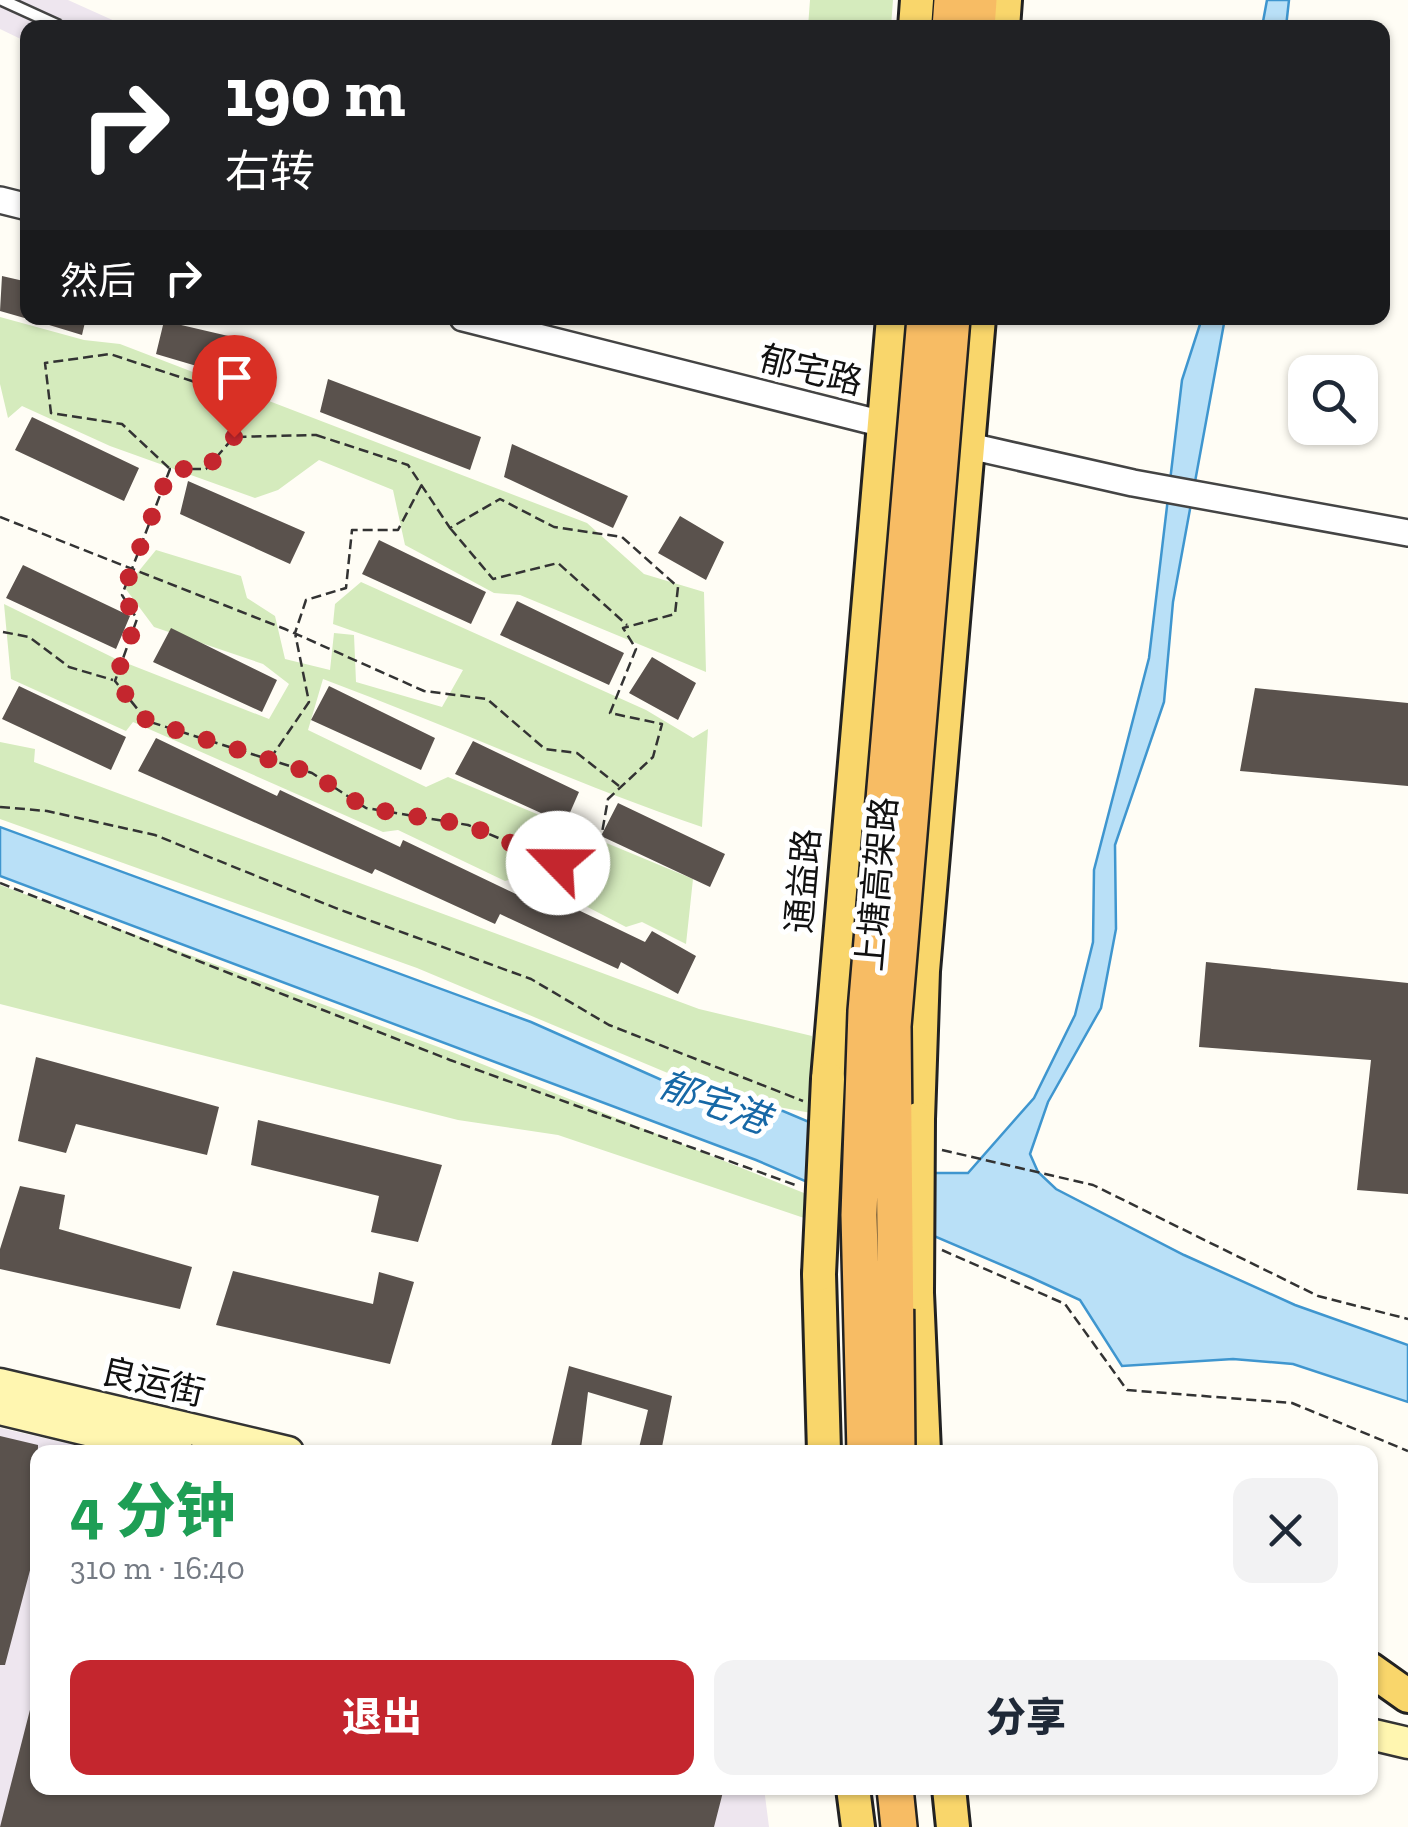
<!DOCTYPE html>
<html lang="zh">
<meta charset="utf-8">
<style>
:root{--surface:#fff;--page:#f2f2f3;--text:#1f2937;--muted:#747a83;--accent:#c4262e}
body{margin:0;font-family:"Zilla Slab","Noto Sans SC",serif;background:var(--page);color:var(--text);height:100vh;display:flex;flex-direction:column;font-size:38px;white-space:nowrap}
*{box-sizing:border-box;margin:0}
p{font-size:32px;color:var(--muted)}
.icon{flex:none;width:55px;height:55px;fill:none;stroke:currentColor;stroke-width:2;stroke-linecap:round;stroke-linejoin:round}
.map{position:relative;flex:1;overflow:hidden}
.details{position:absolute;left:30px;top:1445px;width:1348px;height:350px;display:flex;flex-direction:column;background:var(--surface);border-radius:20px;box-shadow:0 2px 8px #0004}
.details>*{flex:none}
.banner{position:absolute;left:20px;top:20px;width:1370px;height:305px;border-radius:20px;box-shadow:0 2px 8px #0004;background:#202124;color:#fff;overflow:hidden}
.fabs{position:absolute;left:1288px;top:355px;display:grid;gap:20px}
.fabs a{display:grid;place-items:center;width:90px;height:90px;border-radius:20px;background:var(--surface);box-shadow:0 2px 8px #0004;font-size:50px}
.pin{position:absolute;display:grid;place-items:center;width:85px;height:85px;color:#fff;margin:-102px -42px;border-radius:50% 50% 50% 0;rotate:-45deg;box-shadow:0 0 10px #0007}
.pin .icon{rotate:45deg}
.me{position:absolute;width:110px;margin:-55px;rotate:293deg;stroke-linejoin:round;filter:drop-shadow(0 0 8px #0008)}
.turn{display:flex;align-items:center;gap:35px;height:210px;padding:0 40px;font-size:45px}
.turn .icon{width:130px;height:130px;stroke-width:2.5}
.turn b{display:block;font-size:70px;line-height:85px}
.then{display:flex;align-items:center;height:95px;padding:0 40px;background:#0003;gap:20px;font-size:38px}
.round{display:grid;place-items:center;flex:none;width:105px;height:105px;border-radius:20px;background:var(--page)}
.headline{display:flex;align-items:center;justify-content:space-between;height:170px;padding:0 40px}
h1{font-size:60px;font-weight:800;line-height:75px;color:#1e9e55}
.button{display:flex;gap:20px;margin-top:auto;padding:20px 40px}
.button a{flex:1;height:115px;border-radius:20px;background:var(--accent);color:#fff;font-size:40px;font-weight:800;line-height:115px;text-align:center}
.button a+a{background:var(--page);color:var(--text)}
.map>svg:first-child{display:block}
.industrial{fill:#eee6ef}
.green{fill:#d5ebbd}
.water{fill:#b9e0f7;stroke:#3f96cf;stroke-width:2.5}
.building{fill:#5a524d}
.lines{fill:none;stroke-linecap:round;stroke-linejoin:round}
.service-casing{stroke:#444;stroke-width:15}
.tertiary-casing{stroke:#444;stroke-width:30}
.secondary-casing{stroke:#333;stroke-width:35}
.primary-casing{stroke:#222;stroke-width:38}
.trunk-casing{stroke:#222;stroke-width:40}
.path{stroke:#333;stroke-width:2.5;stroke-dasharray:10 5;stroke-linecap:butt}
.service{stroke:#fff;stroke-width:10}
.tertiary{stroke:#fff;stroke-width:25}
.secondary{stroke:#fff6b0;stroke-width:30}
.primary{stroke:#f9d66b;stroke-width:32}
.trunk{stroke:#f7bc64;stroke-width:35}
.primary-bridge-casing{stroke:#222;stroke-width:38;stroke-linecap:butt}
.trunk-bridge-casing{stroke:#222;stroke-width:40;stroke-linecap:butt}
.primary-bridge{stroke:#f9d66b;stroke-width:32}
.trunk-bridge{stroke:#f7bc64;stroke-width:35}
.route{stroke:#c4262e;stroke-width:18;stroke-dasharray:0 32.4}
.labels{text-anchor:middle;stroke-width:10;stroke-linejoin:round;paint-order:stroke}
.street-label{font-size:35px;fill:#111;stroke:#fff}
.water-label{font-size:38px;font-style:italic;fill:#1768a6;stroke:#fff}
</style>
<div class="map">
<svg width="1408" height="1827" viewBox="0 0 1408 1827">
<rect width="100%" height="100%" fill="#fffdf5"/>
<!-- industrial -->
<path class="industrial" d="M0 0H68L128 27 28 28 27 42 0 29Z
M0 1428 106 1452H38V1788H764L769 1827H0Z"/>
<!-- green -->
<path class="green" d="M810 0H893L891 27H808Z
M0 317 84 340 120 344 587 523 644 574 704 592 706 672 520 595 494 593 405 545 393 490 319 460 278 490 255 498 110 446 22 406 8 418 0 384Z
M156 550 241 576 247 598 275 616 285 659 330 670 334 633 354 635 356 682 442 707 463 670 333 624 335 604 361 582 646 710 693 738 708 729 702 827C573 783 450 726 323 679L308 730 426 787 448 777 693 879 686 944 642 922 626 927 526 875 505 881 398 830 383 832 133 722 126 731 11 679 4 604 116 659 269 719 289 684 263 664 154 627 125 588Z
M0 742 35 749 34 762 699 1009 812 1036 811 1113 725 1097 417 968 0 819Z
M0 885 452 1052 809 1195 804 1218 558 1135 458 1120 0 1004Z"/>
<!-- water -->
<path class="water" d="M1267 0H1289L1286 27H1262Z
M1202 318H1225L1173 602 1164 702 1115 845 1116 929 1101 1008 1048 1102 1030 1154 1038 1172 1056 1189 1184 1255 1295 1305 1408 1345V1402L1293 1364 1233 1359 1122 1366 1080 1300 1030 1277 756 1160 0 876V827L531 1022 700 1097 738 1108 783 1111 930 1173H968L1034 1098 1075 1015 1093 942 1094 870 1149 658 1182 380Z"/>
<!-- building -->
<path class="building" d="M2 276 28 282V319L0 311Z
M37 318H86L82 335 36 321Z
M164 321 254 342 244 380 156 354Z
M328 379 481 437 470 470 320 412Z
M32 417 139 468 124 501 15 450Z
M512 444 628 496 613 528 504 477Z
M188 481 305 532 290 564 180 514Z
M680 516 724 542 706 580 658 553Z
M379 540 486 592 471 624 362 574Z
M23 565 130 616 116 649 6 598Z
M517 601 624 653 609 685 500 635Z
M171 628 277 680 262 712 153 662Z
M652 657 696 683 678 720 629 693Z
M19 686 126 737 111 770 2 719Z
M329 686 435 738 421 770 311 720Z
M1255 688 1408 703V786L1240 771Z
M156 738 277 796 280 790 400 847 403 840 520 896 526 885 645 942 652 931 696 956 678 994 621 962 618 969 500 914 495 924 375 869 372 874 138 771Z
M473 741 579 792 565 824 455 774Z
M618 803 725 854 710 887 601 836Z
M1206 962 1408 983V1194L1357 1190 1371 1060 1199 1047Z
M36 1057 219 1107 207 1155 76 1124 66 1153 18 1141Z
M258 1120 442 1165 418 1242 371 1232 379 1196 251 1165Z
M20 1186 65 1195 59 1229 192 1267 180 1309 0 1269V1249Z
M233 1271 373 1304 379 1272 414 1282 390 1364 216 1325Z
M569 1366 672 1396 661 1452H638L648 1410 588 1392 581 1449 551 1446Z
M0 1436 38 1445V1540L5 1665H0Z
M33 1698 38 1699V1788H724L714 1827H0Z"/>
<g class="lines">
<defs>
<path id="service" d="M2 0 57 25"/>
<path id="tertiary" d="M0 200 28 207
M463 318 899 428
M952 442 1133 483 1408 533"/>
<path id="secondary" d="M0 1384 288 1452
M0 1409 178 1452
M1370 1734 1408 1743"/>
<path id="primary" d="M915 28 917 0
M1003 28 1005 0
M828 1079 893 318
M918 1119 923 971 979 318
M819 1274 824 1452
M917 1293 924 1452
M1370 1669 1408 1696
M853 1788 858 1827
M949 1788 953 1827"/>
<path id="trunk" d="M950 28 952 0
M977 28 979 0
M895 1788 899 1827"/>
</defs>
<!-- service casing -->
<use href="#service" class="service-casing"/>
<!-- tertiary casing -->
<use href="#tertiary" class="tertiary-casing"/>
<!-- secondary casing -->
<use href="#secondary" class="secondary-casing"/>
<!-- primary casing -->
<use href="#primary" class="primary-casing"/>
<!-- trunk casing -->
<use href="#trunk" class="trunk-casing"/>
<!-- path -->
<path class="path" d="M316 435 408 465 450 528 500 499 554 527 622 537 678 587 675 614 623 628 636 649 610 713 662 724 653 757 608 799 600 844 557 863 468 825 366 808 312 773 147 721 115 681 137 619 122 595 170 469H206L234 437Z
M169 468 122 424 51 413 45 363 110 354 198 383 233 435
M0 517 285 629 424 691 487 699 545 749 577 753 619 786
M450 528 493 579 558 563 627 625
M3 632 29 637 69 667 113 680
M270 759 309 702 295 633 306 600 346 588 352 530H398L421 486
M0 807 47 811 155 835 338 909 531 979 609 1025 803 1101
M0 883 450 1060 798 1186
M942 1150 1093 1185 1318 1296 1408 1319
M942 1250 1065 1304 1127 1390 1292 1403 1408 1451"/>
<!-- service -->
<use href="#service" class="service"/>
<!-- tertiary -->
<use href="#tertiary" class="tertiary"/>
<!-- secondary -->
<use href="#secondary" class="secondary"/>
<!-- primary -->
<use href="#primary" class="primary"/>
<!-- trunk -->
<use href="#trunk" class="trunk"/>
<defs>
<path id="primary-bridge" d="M819 1274 828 1079
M917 1293 918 1119"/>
<path id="trunk-bridge" d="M865 1452 859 1215 866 1011 925 318
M897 1452 893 1026 952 318"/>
</defs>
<!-- primary-bridge casing -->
<use href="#primary-bridge" class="primary-bridge-casing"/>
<!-- trunk-bridge casing -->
<use href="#trunk-bridge" class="trunk-bridge-casing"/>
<!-- primary-bridge -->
<use href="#primary-bridge" class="primary-bridge"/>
<!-- trunk-bridge -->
<use href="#trunk-bridge" class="trunk-bridge"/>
</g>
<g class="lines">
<!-- route -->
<path class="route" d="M234 437 206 469H170L122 595 137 619 115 681 147 721 312 773 366 808 468 825 558 863"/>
</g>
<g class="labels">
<!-- street labels -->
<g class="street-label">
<text transform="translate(811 370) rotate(14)" y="12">郁宅路</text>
<text transform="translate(803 881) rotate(-85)" y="12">通益路</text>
<text transform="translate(877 884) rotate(-85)" y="12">上塘高架路</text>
<text transform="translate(153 1382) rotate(13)" y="12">良运街</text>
</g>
<!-- water labels -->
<g class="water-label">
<text transform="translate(714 1102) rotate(20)" y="13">郁宅港</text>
</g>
</g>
</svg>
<div class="fabs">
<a><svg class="icon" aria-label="search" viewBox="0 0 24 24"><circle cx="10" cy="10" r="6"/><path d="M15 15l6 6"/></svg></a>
</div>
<div class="pin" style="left:234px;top:437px;background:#d93025"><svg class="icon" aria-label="arrive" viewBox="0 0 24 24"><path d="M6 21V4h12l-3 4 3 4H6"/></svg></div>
<svg class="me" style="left:558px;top:863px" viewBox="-20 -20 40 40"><circle r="19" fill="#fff"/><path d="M0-13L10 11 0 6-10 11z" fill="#c4262e"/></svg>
<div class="banner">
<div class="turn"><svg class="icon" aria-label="right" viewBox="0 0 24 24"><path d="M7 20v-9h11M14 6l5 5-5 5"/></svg><div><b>190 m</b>右转</div></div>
<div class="then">然后<svg class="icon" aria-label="right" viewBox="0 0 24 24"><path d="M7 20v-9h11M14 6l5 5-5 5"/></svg></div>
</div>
<section class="details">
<div class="headline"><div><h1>4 分钟</h1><p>310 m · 16:40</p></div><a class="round"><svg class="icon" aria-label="close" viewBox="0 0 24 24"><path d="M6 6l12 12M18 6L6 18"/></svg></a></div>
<div class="button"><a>退出</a><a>分享</a></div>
</section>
</div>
